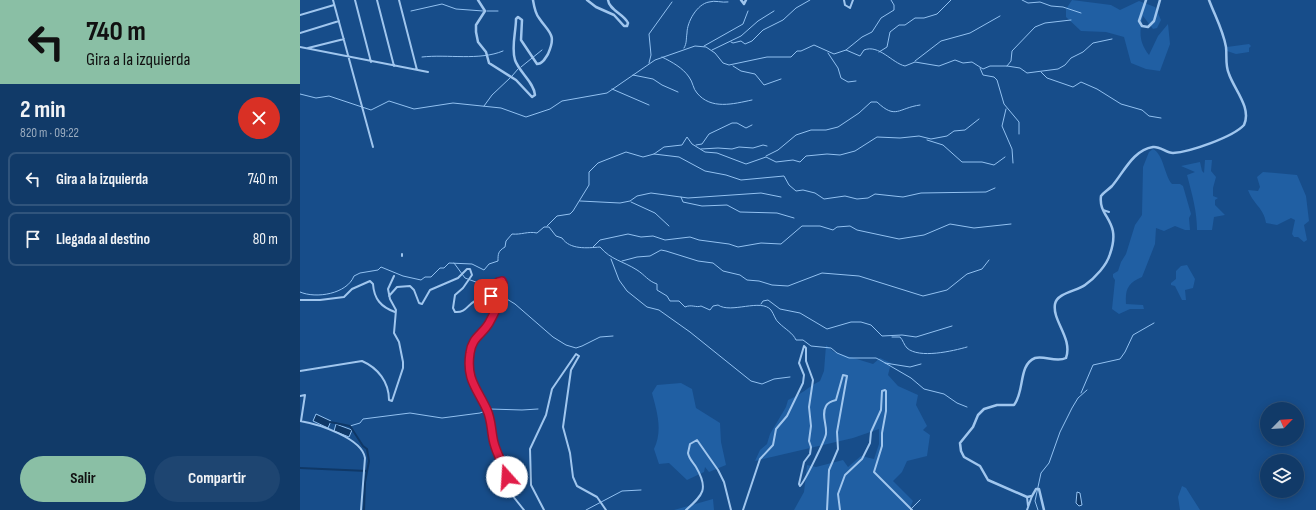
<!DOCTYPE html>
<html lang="es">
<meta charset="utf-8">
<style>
:root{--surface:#113a68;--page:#1e4571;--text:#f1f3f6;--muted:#9cadc0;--line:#30547c;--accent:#8abfa5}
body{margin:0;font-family:"Sofia Sans Condensed",sans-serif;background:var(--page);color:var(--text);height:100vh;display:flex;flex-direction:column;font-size:15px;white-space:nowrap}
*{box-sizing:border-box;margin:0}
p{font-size:13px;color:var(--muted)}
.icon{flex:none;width:22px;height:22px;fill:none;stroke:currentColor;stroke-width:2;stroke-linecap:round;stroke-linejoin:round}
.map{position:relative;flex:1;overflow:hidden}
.panel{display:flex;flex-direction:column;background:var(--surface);width:300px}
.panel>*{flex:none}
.guide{background:#8abfa5;color:#111;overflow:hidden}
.needle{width:26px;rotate:65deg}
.fabs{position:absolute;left:960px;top:402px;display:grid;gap:8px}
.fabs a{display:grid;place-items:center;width:44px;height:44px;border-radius:50%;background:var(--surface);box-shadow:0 2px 10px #0003,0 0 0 1px var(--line);font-size:20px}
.pin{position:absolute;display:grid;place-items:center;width:34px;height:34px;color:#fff;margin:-17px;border-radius:8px;box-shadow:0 2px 6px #0006}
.me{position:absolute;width:44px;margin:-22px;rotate:341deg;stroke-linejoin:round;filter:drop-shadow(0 0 3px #0008)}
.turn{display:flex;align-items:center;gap:14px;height:84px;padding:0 20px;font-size:18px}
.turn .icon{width:52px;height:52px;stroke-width:2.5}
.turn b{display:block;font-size:28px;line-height:34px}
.round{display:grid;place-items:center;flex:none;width:42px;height:42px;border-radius:21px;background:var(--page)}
.summary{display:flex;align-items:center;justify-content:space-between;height:68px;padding:0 20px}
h1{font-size:24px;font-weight:700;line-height:30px}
.action{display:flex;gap:8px;margin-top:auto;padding:8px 20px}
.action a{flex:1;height:46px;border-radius:24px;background:var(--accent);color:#111;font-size:16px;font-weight:700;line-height:46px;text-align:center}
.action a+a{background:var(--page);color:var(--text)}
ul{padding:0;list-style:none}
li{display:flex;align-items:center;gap:12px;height:54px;margin:0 8px 6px;padding:0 12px;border:2px solid var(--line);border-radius:8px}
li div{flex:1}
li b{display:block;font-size:15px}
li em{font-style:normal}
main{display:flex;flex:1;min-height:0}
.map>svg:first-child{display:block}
.green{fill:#205fa3}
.water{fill:#0f3867;stroke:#92c1f1}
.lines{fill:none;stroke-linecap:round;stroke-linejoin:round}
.stream{stroke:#92c1f1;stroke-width:1}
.canal{stroke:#0f3867;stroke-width:2}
.minor{stroke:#a0c6ee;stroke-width:2}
.tertiary{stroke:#a0c6ee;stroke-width:2.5}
.route-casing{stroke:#92132f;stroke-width:10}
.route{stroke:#e11d48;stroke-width:7}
</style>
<main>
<section class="panel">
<div class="guide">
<div class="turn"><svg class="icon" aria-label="left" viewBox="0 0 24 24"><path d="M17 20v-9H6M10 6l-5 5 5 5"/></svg><div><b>740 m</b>Gira a la izquierda</div></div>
</div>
<div class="summary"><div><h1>2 min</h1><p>820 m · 09:22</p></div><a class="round" style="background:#d93025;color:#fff"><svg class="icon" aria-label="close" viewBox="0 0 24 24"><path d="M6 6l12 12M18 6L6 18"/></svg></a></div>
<ul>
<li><svg class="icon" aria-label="left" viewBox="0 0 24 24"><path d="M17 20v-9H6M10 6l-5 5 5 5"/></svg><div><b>Gira a la izquierda</b></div><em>740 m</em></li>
<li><svg class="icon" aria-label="arrive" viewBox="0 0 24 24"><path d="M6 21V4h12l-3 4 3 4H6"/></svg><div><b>Llegada al destino</b></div><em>80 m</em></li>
</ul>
<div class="action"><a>Salir</a><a>Compartir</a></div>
</section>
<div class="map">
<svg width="1016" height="510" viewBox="0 0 1016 510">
<rect width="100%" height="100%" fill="#174d8a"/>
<!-- green -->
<path class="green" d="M772 0 811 5 820 10 839 1 855 7 861 20 857 28 853 29 843 16C839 32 839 42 849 55L858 36 868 24 870 44 860 71 846 69 831 63 824 37 806 32 781 31 766 17V9Z
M949 44 951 46 949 48V52L936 54 927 51V47Z
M853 149C864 155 864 175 872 184H880L883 186 891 214 889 218 890 230H885L875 226 864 231 856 228 855 244 842 277C828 283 825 289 826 304L843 305 844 309H830L819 314 812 309 815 280 813 277V274L818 271 821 262 826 254 835 225 842 215 843 167 849 152Z
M905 160H912L911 171 916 177 913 188V196L918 198 915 200V205L925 215 914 217 912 230H897C897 211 892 194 887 175L895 172 881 166 900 162 902 171 904 173Z
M963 172 997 175 1006 196 1009 221 1004 225 1007 240 1004 242 998 237H994L992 234 995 220 991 218 977 225 966 223C964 208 953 204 948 190L958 191 960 187 957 177Z
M887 265 895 279 893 288 885 290 886 300H882L875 286 871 285V283L876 279V271L881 266Z
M526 345 534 352 573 364 580 358 591 363 588 375 598 386 618 395 616 405 627 426 623 430 630 435 627 456 607 461 602 472 593 481 613 501 609 510H494L504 492 507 465 516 467 543 460 548 467 561 456 574 459 579 444V429L553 438 455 461 460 450 467 444 470 434 486 407 488 400C501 395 508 387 520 381L524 371Z
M381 383 392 389 396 408 420 423 421 442 426 465 409 472 405 467 404 472 387 480 369 463 359 464 354 449C363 430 357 412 352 393L357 385Z
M882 486 886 488 900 510H880L878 497Z
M413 499 414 510H374Z"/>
<!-- water -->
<path class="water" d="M16 414 31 421 28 428 13 421Z
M36 424 52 430 49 437 34 431Z
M777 492 780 493 782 505 779 506 776 503Z"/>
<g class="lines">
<!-- stream -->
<path class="stream" d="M722 0 728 3 740 2 751 6 763 7 781 13
M111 11 142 4 156 9 183 11
M187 11H198
M431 42 433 43 441 41 445 44 452 41 463 30 483 20 496 8 510 0
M404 46 443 24 448 11
M384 48C387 43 386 39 387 33 387 22 397 4 409 2 415 0 422 3 428 2
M412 50 441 36 458 21 474 11
M546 50 562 37 572 32 581 18 594 10V5L591 0
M579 52 587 47 590 32 599 25H605L615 18H624L637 14 651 0
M528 53 538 68 541 78 548 82 556 81
M122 57C148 54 179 61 203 51
M362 57C372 62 383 68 389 77 393 82 393 89 397 93 411 110 433 104 452 100
M615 61 641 41 670 33 700 16
M349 63 351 55 349 34 372 2
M433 66 441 71 455 74 464 85 481 79
M707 66 711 61 712 51 735 27 745 23 771 20
M221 67 242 50
M680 68 683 75 694 77 697 80 704 104 719 122V134
M741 72 747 78 773 87 781 82 797 89 821 104 842 110 849 116 861 118
M333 75 353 79 362 85 378 92
M212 76 218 69
M312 89 349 105
M0 94 16 98 29 96 71 110 89 101 114 109 153 103 201 108 226 117 250 109 262 101 307 93 355 60 395 46 406 47 415 53 423 63 429 65 467 57H491L497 51H501L514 45 534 54 546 50 560 56 564 50C579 44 592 63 605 66L615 62 639 66 655 60 663 63 672 62 683 69 690 66H707L720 68 727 73 758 69 765 65 771 58 783 52 793 43 812 39
M184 106 192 95 210 78
M706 109 702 126 712 149 713 163
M627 140 643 145 662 162H682L694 165 705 157
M396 145 402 144 409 134 432 123H437L446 128 452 125
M401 149 418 148 432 149 439 147 453 148 463 145 467 146
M354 154 379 157 405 171 426 175 441 180 484 176 489 185 496 191 503 190 515 193 524 199 545 196 557 199 568 198 575 194 603 197 621 193 686 192 695 188
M466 156 478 150 496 135 511 130H526L538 127 559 113 571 102H577C596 120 598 108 620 105
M381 197 383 202 402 206 427 205 440 212 477 213 494 218
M280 201 320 203 330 201 337 196 351 193 388 198 461 193 481 197
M331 202 355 213 369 226
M247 226 257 216 270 214 273 211 289 185V172L298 163 326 152 343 157 354 154 364 147 382 145 387 137 392 144 405 152 417 153 446 164 466 157 476 162 493 160 500 162 506 156 527 154 540 155 555 151 577 137 600 138 619 136 631 139 647 136 654 131 665 130 679 119
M293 247 300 240 328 234 341 237 353 236 365 240 390 237 399 240 429 244 438 247 461 243 481 244 502 226H520L533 230 537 227 550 226 557 230 599 239 624 235 650 224 674 228 711 224
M311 259 319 280 327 291 347 307 359 310 390 332 451 381 462 384 474 379 490 377
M322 261 337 257 350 256 361 250 366 251 398 261 413 263 423 271 440 275 447 280 459 281 472 285 488 286 522 273 559 276 623 296 647 290 667 274 682 269 689 260
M154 263 165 278 184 285 215 304 253 337 266 345 276 348 282 346 300 337 313 336
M0 292C16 299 47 294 54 276L60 273 78 270 81 267 103 276 121 280 125 277H131L140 268H144L149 263 172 264 184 270 189 264 198 261C198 254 198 251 205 247L206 241 212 234C221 235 228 231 237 233L244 227H249L256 236 262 238C270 250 287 248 300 247 311 260 323 261 337 270 345 275 348 281 357 284V290L367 296 370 301H379L385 307C392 304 396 308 401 306L410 310 413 306 418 305C431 314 461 298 471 310 474 314 475 320 479 323 485 329 493 333 496 340H503L511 346 531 348 537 353 549 358H576L580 360 611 378 624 389 644 394 657 403 667 407
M461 304 463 301 468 300 480 309 500 313 527 329 551 322H561L571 325 582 336 602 335 616 337 652 326
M592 337H600C603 340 604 345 607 348 619 359 653 351 667 347
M585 363 610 367 621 364
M781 393 793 365 820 359 825 352 833 335 854 323
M50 426 60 423 63 419 110 413 142 418 180 413 190 409 222 410 238 409
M286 510 322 491 341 490
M610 510 620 500
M738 510 735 501 741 473 749 463 760 432 772 408 778 398 787 390"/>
<!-- canal -->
<path class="canal" d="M30 422 50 426 63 446 67 449 69 461 65 482 64 510
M0 468 67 471"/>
<!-- minor -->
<path class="minor" d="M33 0 73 147
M55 0 71 62
M77 0 94 66
M99 0 117 70
M544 0 545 5 550 8 553 0
M0 15 34 5
M0 33 39 21
M0 47 128 72
M8 48 44 39
M803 210 809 212
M102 256V254
M89 296 97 287 110 286 114 290 119 303 122 304 130 290 158 278 167 269H170L172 275 163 288 155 295 153 308 155 312C166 313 167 305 175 301 181 298 189 298 195 295L198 282H203L201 298 193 316 187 326 178 334 171 348 168 371 180 399 187 411 194 443 205 470 212 495 224 510
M0 300H20L44 297 52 289 70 281 73 284C74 299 81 307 95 312
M0 371 62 361C78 368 89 382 89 400L92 401 103 368V362L99 342 94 333 96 310 90 299 88 289 94 276
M0 396 5 395 1 421
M0 421C18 424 62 438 65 458L61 510
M727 497 728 506
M244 510 231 485 230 449 246 415 252 389 276 354 279 356 271 370 263 427 270 453 273 477 277 486 297 497 306 510
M386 510C403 495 409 489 396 467 393 462 389 459 388 453L390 444 397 440 418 470 424 482 431 510
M443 510 460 459 473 445 476 429 487 416 503 383 504 375 499 363 504 346 506 348V361L513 380 509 407 511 426 509 441 511 447 510 454 504 462 499 484 500 486C504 483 525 440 526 434 527 424 521 415 526 406 528 402 532 401 536 400L543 375 547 376 537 432 538 449 529 470 527 510
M540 510 538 494 545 475 562 459 570 443 571 432 581 410 582 391 585 390 586 391V411L582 433V446L574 472 612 510
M727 510 732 496"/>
<!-- tertiary -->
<path class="tertiary" d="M178 0 185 11 176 25V32L178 42 186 52 189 63 216 80 232 97 235 95C234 82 219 72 215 60 211 47 216 32 216 19L218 17 222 20 221 40 237 64C242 64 245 59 248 54 257 34 249 33 239 18 235 13 234 6 233 0
M287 0 296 7 314 15 324 26H327L328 23C324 14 309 10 308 0
M441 0 444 4 446 0
M846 0 839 21 842 26 848 27 854 21 860 0
M744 510 739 489H736L732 496 727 497 688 480 680 466 664 457 661 451 660 443 673 427 678 415 684 409 697 405H714C725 391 718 365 735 358 744 355 756 363 766 358 773 338 752 321 755 304 757 293 777 291 785 285 795 278 807 265 810 254 822 220 798 218 801 196 804 192 808 190 812 186 824 172 833 150 853 147 860 146 866 153 873 153 890 152 933 137 944 125 952 108 934 89 929 74 925 66 927 55 926 47 923 30 915 16 909 0"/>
</g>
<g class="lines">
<defs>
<path id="route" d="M191 296 196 293 198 282 202 281C207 289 194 314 189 323 182 335 172 337 170 353 166 380 177 388 187 410 192 421 191 432 194 443 197 455 204 465 207 477"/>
</defs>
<!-- route casing -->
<use href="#route" class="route-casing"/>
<!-- route -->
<use href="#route" class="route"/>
</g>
</svg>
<div class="fabs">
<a><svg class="needle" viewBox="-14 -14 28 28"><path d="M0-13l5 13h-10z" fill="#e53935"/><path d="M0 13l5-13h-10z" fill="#9cadc0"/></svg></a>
<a><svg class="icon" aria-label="layers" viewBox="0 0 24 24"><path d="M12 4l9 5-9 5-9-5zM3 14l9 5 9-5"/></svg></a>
</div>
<div class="pin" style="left:191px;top:296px;background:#d93025"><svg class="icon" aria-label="arrive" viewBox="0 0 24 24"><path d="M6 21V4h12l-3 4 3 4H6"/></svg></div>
<svg class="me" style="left:207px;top:477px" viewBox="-20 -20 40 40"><circle r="19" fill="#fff"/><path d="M0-13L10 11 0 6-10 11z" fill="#e11d48"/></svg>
</div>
</main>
